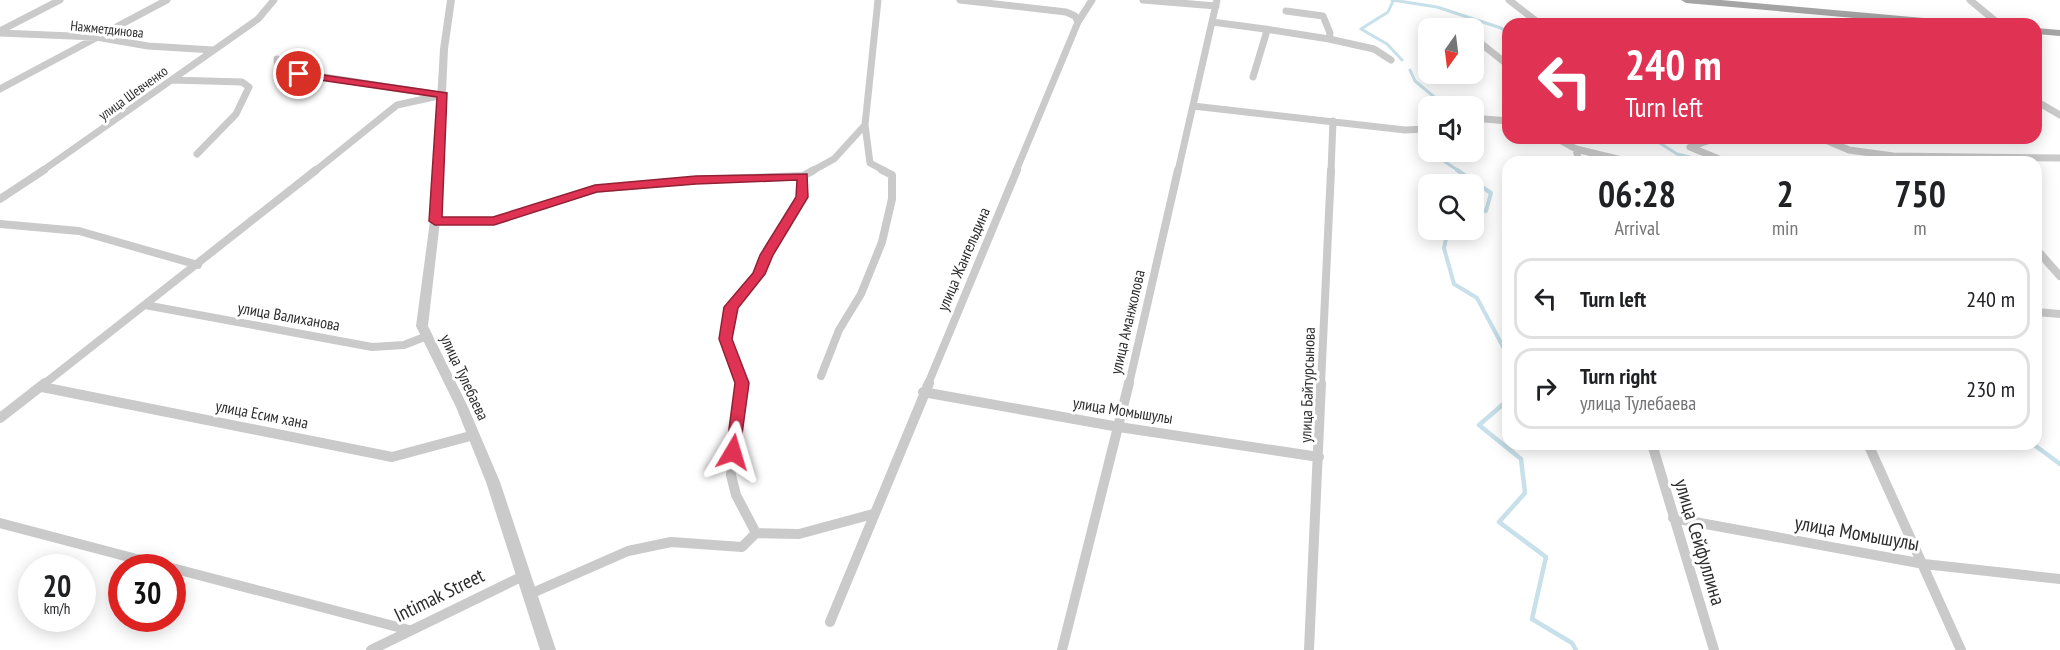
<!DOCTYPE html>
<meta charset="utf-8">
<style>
:root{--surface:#fff;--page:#f6f6f6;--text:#202124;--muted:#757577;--line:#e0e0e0}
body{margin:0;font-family:"PT Sans Narrow",sans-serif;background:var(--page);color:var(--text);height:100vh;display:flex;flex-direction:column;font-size:22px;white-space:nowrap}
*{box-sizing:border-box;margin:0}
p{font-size:20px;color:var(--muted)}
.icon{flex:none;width:33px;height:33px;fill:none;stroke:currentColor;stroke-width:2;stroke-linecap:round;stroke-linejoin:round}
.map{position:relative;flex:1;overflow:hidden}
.drawer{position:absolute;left:1502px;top:156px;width:540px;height:294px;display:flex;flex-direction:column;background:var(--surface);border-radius:18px;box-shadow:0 3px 15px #0003}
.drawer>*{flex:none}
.banner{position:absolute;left:1502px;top:18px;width:540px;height:126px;border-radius:18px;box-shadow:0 3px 15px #0003;background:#e03353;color:#fff;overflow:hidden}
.needle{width:39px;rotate:194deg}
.controls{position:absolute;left:1418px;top:18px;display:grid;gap:12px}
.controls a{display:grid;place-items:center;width:66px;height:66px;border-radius:12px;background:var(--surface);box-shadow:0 3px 15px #0003;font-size:30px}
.speed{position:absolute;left:18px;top:554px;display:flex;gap:12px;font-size:30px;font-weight:700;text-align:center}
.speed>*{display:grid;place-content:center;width:78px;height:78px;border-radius:50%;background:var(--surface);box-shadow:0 3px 15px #0003;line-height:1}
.speed small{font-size:15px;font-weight:400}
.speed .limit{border:9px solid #d22;background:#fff;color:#111}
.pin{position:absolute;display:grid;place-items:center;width:51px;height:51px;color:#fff;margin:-26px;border:3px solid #fff;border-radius:50%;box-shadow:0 2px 6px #0007}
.me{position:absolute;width:66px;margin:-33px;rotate:7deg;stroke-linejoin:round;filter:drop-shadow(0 0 4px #0008)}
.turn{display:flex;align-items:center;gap:21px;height:126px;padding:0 24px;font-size:27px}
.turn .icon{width:78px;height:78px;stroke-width:2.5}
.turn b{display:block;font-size:42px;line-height:51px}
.eta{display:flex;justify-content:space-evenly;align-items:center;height:102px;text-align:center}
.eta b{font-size:36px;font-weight:700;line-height:42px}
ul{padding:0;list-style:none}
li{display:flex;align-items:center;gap:18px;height:81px;margin:0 12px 9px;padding:0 12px;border:3px solid var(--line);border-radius:18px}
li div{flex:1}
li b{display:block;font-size:22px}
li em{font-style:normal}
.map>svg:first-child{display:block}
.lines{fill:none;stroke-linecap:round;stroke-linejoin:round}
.stream-far2{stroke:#c7e0ea;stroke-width:3}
.stream-far1{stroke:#c7e0ea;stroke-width:4}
.stream{stroke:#c7e0ea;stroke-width:4.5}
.minor-far2{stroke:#cacaca;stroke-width:7}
.minor-far1{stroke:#cacaca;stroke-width:8}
.minor{stroke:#cacaca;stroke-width:10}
.tertiary{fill:#cacaca;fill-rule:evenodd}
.primary{fill:#a5a5a5;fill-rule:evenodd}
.route{fill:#e03353;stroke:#922136;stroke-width:1.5}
.labels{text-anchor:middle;stroke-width:6;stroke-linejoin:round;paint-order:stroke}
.far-street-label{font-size:14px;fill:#2d2d2d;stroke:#fff}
.street-label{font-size:16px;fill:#2d2d2d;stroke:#fff}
.near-street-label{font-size:20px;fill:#2d2d2d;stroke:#fff}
</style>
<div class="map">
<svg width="2060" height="650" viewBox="0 0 2060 650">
<rect width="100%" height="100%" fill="#fff"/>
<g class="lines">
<!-- stream-far2 -->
<path class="stream-far2" d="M1392 0 1437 7 1501 28 1508 34
M1393 1 1388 12 1361 29 1387 44 1402 60
M1410 70 1415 81 1445 106
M1652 138 1677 154 1710 162
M1442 152 1445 162 1459 171"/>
<!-- stream-far1 -->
<path class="stream-far1" d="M1457 170 1491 193 1486 211 1473 209
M1448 230 1444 248 1454 284 1477 298 1508 356"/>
<!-- stream -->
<path class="stream" d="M1508 400 1479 425 1521 459 1525 493 1499 522 1546 557 1532 619 1572 643 1576 650
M2033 444 2060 464"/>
<!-- minor-far2 -->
<path class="minor-far2" d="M878 0 865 125 870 163 885 171
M960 0 1066 12 1075 16 1078 22 1016 171
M1143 0 1216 6
M1509 0 1540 24
M1970 0 1999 24
M1078 22 1092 0
M1212 22 1265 29 1266 34 1253 77
M1265 29 1329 39 1330 33 1323 16 1286 11
M0 31 60 0
M0 33 96 37 148 46 213 50
M1473 37 1508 65
M1329 39 1374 49 1391 60
M277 59 278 70 434 94
M172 80 242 82 249 87 236 114 197 154
M0 89 167 0
M2036 101 2060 115
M1193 106 1405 130 1428 129
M1473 118 1508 121
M1556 138 1576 149 1630 162
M1716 138 1690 147 1726 162
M1821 138 1849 150 1893 156 2060 158
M1576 149 1579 162
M42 171 258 19 274 0
M315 171 397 105 443 95
M812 171 834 159 865 125
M1178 171 1217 0
M1331 171 1333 121"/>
<!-- minor-far1 -->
<path class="minor-far1" d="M803 176 814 170
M0 199 44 170
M435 221H494L595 189 696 180 803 176 802 197 766 255 759 274 731 307 726 339 742 384
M0 224 79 231 198 265
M2036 249 2060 276
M145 305 372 347 404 345 427 336
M2036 312 2060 314
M821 376 839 330 861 294 882 242 892 199V175L882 170
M44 384 316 170
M928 384 1017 170
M1129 384 1178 170
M1321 384 1331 170"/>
<!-- minor -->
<path class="minor" d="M42 387 392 457 474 435
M923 392 1119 427 1319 457
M0 418 45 383
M1652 444 1714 650
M1868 444 1961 650
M1673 518 1924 564 2060 579
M0 523 167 567
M756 533 799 534 873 514
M172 568 409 630
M530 594 628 551 671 542 742 547 756 533 736 495 731 475 742 383
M830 622 929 383
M371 650 523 576
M1062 650 1129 383
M1309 650 1321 383"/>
<!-- tertiary -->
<path class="tertiary" d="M447 0H455L448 49 440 221 428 326 468 407 500 482 556 650H540L486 482 456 407 416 326 430 221 440 49Z"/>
<!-- primary -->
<path class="primary" d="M1681 0H1721L1957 21 1962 24H1922L1686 3Z
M2036 28 2060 30V36L2036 34Z"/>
</g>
<!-- route -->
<path class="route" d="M296 71 447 93 442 217H493L595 185 696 176 807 174 808 197 773 255 765 274 738 308 732 339 749 383 739 456H728L726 452 735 383 719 339 724 307 753 273 760 255 796 197 797 180 696 184 597 192 494 225H435L429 221 437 97 299 77 296 76Z"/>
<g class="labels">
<!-- far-street labels -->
<g class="far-street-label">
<text transform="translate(107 29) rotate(6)" y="5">Нажметдинова</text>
<text transform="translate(133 93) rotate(-36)" y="5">улица Шевченко</text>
</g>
<!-- street labels -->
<g class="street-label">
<text transform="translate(963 259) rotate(-67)" y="6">улица Жангельдина</text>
<text transform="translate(289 316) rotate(10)" y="6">улица Валиханова</text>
<text transform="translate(1127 322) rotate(-77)" y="6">улица Аманжолова</text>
<text transform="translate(465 377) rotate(65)" y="6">улица Тулебаева</text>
<text transform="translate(1307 385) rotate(-88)" y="6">улица Байтурсынова</text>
<text transform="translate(1123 410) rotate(9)" y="6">улица Момышулы</text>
<text transform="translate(262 414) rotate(11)" y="6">улица Есим хана</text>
</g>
<!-- near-street labels -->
<g class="near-street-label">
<text transform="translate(1857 533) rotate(10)" y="7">улица Момышулы</text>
<text transform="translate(1700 542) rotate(73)" y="7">улица Сейфуллина</text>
<text transform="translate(439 595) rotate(-26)" y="7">Intimak Street</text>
</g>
</g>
</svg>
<div class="controls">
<a><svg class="needle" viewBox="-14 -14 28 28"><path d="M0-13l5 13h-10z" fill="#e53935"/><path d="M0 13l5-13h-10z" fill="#757577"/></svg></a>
<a><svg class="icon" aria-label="sound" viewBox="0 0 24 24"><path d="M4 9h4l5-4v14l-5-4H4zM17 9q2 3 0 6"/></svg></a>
<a><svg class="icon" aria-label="search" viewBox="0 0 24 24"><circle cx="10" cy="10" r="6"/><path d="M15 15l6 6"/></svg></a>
</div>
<div class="speed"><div>20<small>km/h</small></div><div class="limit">30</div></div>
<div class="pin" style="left:299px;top:74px;background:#d93025"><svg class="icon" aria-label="arrive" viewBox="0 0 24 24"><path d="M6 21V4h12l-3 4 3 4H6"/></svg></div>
<svg class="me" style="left:733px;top:452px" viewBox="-20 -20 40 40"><path d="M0-17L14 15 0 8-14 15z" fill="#e03353" stroke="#fff" stroke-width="4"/></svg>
<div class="banner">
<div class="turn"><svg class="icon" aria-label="left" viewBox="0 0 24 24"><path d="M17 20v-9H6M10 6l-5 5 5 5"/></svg><div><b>240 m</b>Turn left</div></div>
</div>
<section class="drawer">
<div class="eta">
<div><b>06:28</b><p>Arrival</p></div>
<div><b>2</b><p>min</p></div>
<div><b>750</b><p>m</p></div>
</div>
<ul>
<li><svg class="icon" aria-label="left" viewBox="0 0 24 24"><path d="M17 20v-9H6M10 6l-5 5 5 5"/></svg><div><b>Turn left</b></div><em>240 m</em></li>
<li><svg class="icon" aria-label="right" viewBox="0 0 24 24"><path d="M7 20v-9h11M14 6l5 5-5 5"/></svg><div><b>Turn right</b><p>улица Тулебаева</p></div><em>230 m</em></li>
</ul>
</section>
</div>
